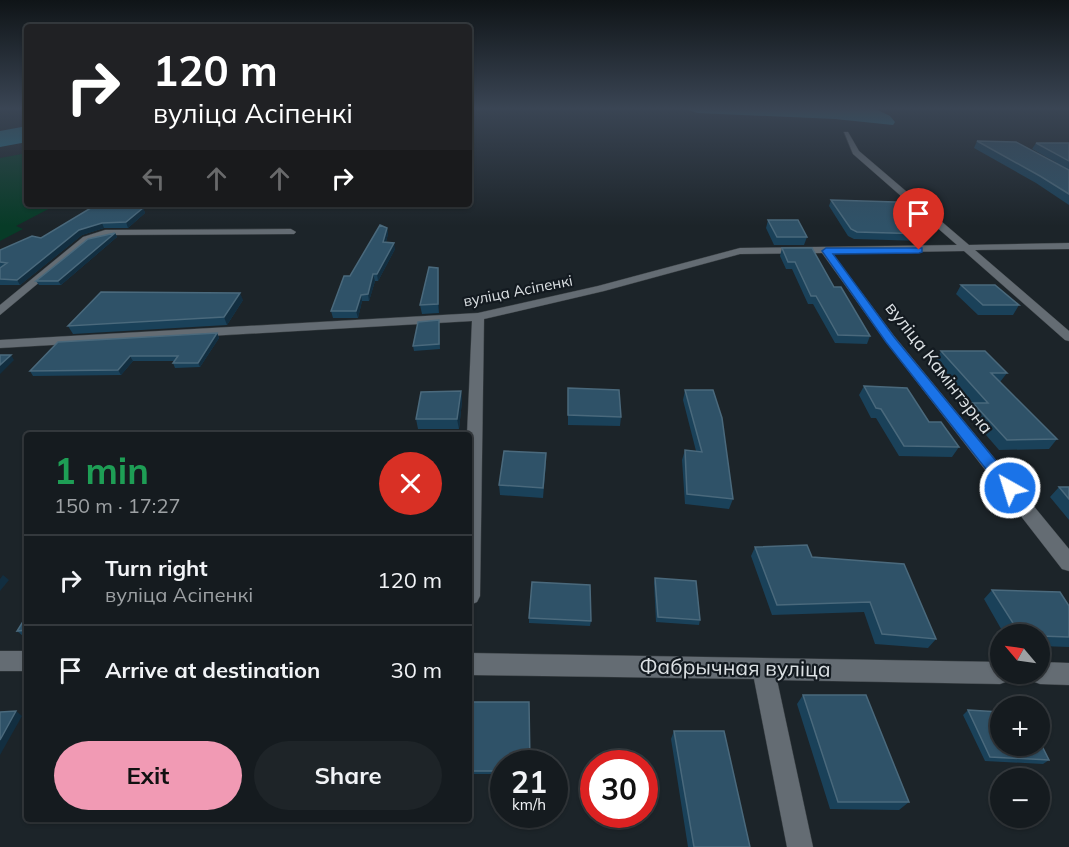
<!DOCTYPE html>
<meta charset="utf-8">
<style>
:root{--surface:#151b1f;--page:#1e2428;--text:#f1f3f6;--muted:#9da1a4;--line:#34393d;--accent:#f19ab4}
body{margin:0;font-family:Mulish,sans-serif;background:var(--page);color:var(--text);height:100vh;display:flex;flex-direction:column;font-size:22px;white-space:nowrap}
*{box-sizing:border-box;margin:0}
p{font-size:20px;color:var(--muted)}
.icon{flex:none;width:33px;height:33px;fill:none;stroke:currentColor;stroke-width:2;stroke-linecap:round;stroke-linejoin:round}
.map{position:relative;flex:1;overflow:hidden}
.drawer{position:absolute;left:24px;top:432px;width:448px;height:390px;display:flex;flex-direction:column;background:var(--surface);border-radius:6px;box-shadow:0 2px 4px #0004,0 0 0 2px var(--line)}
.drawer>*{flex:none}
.banner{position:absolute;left:24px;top:24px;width:448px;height:183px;border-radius:6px;box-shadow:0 2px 4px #0004,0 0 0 2px var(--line);background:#202124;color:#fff;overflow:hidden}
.needle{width:39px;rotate:299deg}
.fabs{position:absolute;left:990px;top:624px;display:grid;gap:12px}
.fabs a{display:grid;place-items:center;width:60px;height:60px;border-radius:50%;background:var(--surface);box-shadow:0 2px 4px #0004,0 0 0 2px var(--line);font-size:30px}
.speed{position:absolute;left:490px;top:750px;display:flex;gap:12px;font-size:30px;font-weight:700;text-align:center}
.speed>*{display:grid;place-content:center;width:78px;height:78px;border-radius:50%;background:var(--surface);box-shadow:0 2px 4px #0004,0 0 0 2px var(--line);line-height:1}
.speed small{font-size:15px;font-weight:400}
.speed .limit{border:9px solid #d22;background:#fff;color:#111}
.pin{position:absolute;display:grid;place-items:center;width:51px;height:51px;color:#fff;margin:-62px -26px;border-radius:50% 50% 50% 0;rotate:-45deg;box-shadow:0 0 6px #0007}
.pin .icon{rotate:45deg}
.me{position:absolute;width:66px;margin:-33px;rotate:321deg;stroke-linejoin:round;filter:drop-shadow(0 0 4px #0008)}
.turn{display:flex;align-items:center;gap:21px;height:126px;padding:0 30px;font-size:27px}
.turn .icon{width:78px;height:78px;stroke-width:2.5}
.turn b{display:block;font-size:42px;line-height:51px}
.lanes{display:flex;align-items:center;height:57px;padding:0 30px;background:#0003;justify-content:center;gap:30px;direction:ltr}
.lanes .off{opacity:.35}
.round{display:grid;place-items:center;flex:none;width:63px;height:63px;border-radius:32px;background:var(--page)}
.summary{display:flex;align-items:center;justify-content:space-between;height:102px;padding:0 30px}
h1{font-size:36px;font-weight:700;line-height:45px;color:#1e9e55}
.action{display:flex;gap:12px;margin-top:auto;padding:12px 30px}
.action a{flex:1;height:69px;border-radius:36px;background:var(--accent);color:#111;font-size:24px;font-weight:700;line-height:69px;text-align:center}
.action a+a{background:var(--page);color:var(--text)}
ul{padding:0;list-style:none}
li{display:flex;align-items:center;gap:18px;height:90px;padding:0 30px;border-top:2px solid var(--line)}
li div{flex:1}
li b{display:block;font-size:22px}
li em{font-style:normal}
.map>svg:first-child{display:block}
.green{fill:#073b27}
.water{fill:#257289}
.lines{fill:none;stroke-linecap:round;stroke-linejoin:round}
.street-casing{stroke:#3a4044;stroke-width:1}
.street{fill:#646c73;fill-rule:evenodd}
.wall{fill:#1a4159}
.shaded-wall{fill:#122e40}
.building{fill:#2f5268;stroke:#4a697c;stroke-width:1.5}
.route{fill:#1a73e8;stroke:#114b97;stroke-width:1.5}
.labels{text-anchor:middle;stroke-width:4.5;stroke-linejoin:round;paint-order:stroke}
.far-street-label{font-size:15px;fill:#dce1e4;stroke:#131a20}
.street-label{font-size:18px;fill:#dce1e4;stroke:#131a20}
.near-street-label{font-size:21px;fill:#dce1e4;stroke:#131a20}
</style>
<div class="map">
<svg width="1069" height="847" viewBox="0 0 1069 847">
<rect width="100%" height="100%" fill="#1c2429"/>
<!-- green -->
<path class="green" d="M22 154H27V204H58L16 226 23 229 0 241V158Z"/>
<!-- water -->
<path class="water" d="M681 108H874L890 116 895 122 893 125 835 119 698 113Z
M27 126V142L0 147V131Z"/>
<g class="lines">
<defs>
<path id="street" d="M844 132H848L859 151 969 245 1069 243V249L975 250 1069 331V341L1065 340 964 251 832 253 894 336 1069 549V571L1062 569 886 342 822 253 740 254 604 291 484 319 480 596 477 602 470 605V435H467L472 321 0 348V340L478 313 598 286 740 248 957 245 853 154Z
M291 229 296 232 294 234 109 235 89 241 0 315V305L83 237 105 230Z
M0 651H27V671H0Z
M470 653 1000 662V674H1011L1008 681 1000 684 777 680 813 847H787L754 679 470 675Z
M1040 662 1069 663V685L1040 684 1032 681 1029 674H1040Z"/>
</defs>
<!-- street casing -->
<use href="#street" class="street-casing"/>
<!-- street -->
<use href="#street" class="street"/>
</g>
<!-- wall -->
<path class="wall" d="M977 141 1057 163 1032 149 1036 143H1069V205L1036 183 974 148Z
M831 200 925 234 922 241 854 239 848 236 829 206Z
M143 208 145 213 128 228H104L82 235 20 285H0V250Z
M768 220 807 237 804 245H774L766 228Z
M387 228 388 234 386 242 395 249 378 281H375L369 301H362L358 318H333L331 311 350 276Z
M115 233 117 237 61 285H39L36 281Z
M782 248 834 287 870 336 867 344 835 343 813 304H808L792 269H786L780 256Z
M438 268 439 313 422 314 420 305Z
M961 285 1019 305 1013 315H978L956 294Z
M243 300 227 325 73 334 68 326Z
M439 325 440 349 414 351 413 346Z
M217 333 219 338 200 367 175 368 173 363 175 361H133L121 375 33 376 30 371Z
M941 351 1007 373 1000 382 1057 439 1049 449 999 450 967 413 973 403 936 361Z
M864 386 929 422 959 447 952 457 899 456 876 418H871L859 395Z
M568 388 621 417 620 426 568 425Z
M685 390 733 499 729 509 685 504 682 460 685 450 696 451 683 400Z
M461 391 462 401 459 429H418L416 419Z
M546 463 543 498 500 495 499 485Z
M1059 487H1069V520L1050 497Z
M755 547 812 557 936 639 928 648 875 644 864 612 772 615 751 556Z
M655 578 700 620 699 625 656 622 654 583Z
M992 590 1069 606V647L1040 646V634H1004L984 599Z
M27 615V636H23L17 631Z
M529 618 591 621 590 626 529 623Z
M803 695 909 802 899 810 830 809 797 704Z
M968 710 1049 760 1043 764 985 761 963 715Z
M470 722 504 764V774H470Z
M674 731 750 847H688L671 739Z"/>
<!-- shaded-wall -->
<path class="shaded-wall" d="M143 208 145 213 128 228 126 222Z
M102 223 104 228 82 235 20 285 17 280 79 230Z
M387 228 388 234 384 249 383 242Z
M115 233 117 237 61 285 58 281Z
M394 243 395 249 378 281 377 274Z
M438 268 439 277V313L438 304Z
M373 274 375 281 369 301 368 294Z
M240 293 243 300 227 325 224 317Z
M361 295 362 301 358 318 356 311Z
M217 333 219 338 200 367 198 363Z
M11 355 14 360 0 374V365Z
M130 356 133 361 121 375 118 370Z
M461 391 462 401 459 429 457 419Z
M3 575 9 580 0 591V579Z
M16 711 22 716 0 755V740Z"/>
<!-- building -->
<path class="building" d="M977 141 1016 142 1069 170V194L1040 176Z
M1036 143H1069V161Z
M831 200 896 202 925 234 857 232 851 229Z
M94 206 143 208 126 222 102 223 79 230 17 280 0 279V268L7 263 0 262V250L32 236 41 238Z
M768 220H798L807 237H777Z
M380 225 387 228 383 242 394 243 377 274H373L368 294 361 295 356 311H331L344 276H350Z
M115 233 58 281H36L88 239Z
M782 248H812L834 287H841L870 336 838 335 816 296H811L795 262H788Z
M429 267 438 268V304L420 305Z
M961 285H995L1019 305H983Z
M101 292 240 293 224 317 68 326Z
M439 320V344L413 346 418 322Z
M217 333 198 363H173L178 356H130L118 370 30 371 58 342Z
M941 351H985L1007 373H991L1057 439 1007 440 973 403H988Z
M0 355H11L0 365Z
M864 386 907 388 929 422H941L959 447 904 446 881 409 876 408Z
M568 388 619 390 621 417 568 415Z
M685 390H713L722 418 733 499 687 494 685 450 702 452Z
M461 391 457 419H416L421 392Z
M504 451 546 453 543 488 499 485Z
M1059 487H1069V499Z
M807 545 812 557 904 564 936 639 882 634 870 602 777 605 755 547Z
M655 578 696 581 700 620 658 617Z
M532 582 590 585 591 621 529 618Z
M992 590 1060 592 1069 606V637L1040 636V634H1020Z
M27 615V630L17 631Z
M803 695H866L909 802H838Z
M471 702H529L530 764H504V771H470V722Z
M968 710 1000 712V746H1040V742L1049 760 990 757Z
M16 711 0 740V712Z
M674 731H724L750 847H694Z"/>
<!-- sky -->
<linearGradient id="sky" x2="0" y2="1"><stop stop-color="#0f1417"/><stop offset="0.48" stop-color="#3a4554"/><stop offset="1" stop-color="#3a4554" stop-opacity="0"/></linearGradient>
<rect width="1069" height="226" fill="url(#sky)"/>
<!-- route -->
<path class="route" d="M826 248H922V252L919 253 833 254 894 337 1015 484 1017 488 1015 492H1004L886 342 822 251Z"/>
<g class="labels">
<!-- far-street labels -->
<g class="far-street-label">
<text transform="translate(518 291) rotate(-11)" y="5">вуліца Асіпенкі</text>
</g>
<!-- street labels -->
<g class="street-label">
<text transform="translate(939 368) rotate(52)" y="6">вуліца Камінтэрна</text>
</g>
<!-- near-street labels -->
<g class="near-street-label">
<text transform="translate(735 668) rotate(1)" y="7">Фабрычная вуліца</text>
</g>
</g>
</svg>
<div class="fabs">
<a><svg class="needle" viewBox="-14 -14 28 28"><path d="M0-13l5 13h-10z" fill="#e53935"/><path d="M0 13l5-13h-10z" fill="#9da1a4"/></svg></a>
<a>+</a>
<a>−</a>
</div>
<div class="speed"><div>21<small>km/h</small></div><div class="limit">30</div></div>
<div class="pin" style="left:919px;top:250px;background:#d93025"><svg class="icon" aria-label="arrive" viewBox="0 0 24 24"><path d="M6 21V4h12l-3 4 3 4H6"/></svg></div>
<svg class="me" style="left:1010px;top:488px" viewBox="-20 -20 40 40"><circle r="17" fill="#1a73e8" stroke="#fff" stroke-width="3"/><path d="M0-11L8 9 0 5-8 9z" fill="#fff"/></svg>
<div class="banner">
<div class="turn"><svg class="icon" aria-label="right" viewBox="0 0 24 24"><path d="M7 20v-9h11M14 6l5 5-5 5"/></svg><div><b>120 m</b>вуліца Асіпенкі</div></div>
<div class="lanes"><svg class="icon off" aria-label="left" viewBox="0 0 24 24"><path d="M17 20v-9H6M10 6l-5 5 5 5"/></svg><svg class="icon off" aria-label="ahead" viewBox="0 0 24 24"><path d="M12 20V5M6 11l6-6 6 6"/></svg><svg class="icon off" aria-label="ahead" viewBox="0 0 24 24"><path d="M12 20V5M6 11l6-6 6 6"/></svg><svg class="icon" aria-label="right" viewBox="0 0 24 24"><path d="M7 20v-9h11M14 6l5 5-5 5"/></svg></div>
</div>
<section class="drawer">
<div class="summary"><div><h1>1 min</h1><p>150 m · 17:27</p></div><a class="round" style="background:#d93025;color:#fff"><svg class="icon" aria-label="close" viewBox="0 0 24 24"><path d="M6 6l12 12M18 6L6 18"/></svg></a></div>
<ul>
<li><svg class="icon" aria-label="right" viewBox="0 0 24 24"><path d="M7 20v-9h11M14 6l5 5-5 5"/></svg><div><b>Turn right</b><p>вуліца Асіпенкі</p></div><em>120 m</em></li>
<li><svg class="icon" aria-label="arrive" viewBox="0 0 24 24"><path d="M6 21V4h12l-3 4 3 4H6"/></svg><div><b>Arrive at destination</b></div><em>30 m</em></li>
</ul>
<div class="action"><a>Exit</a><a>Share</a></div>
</section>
</div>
